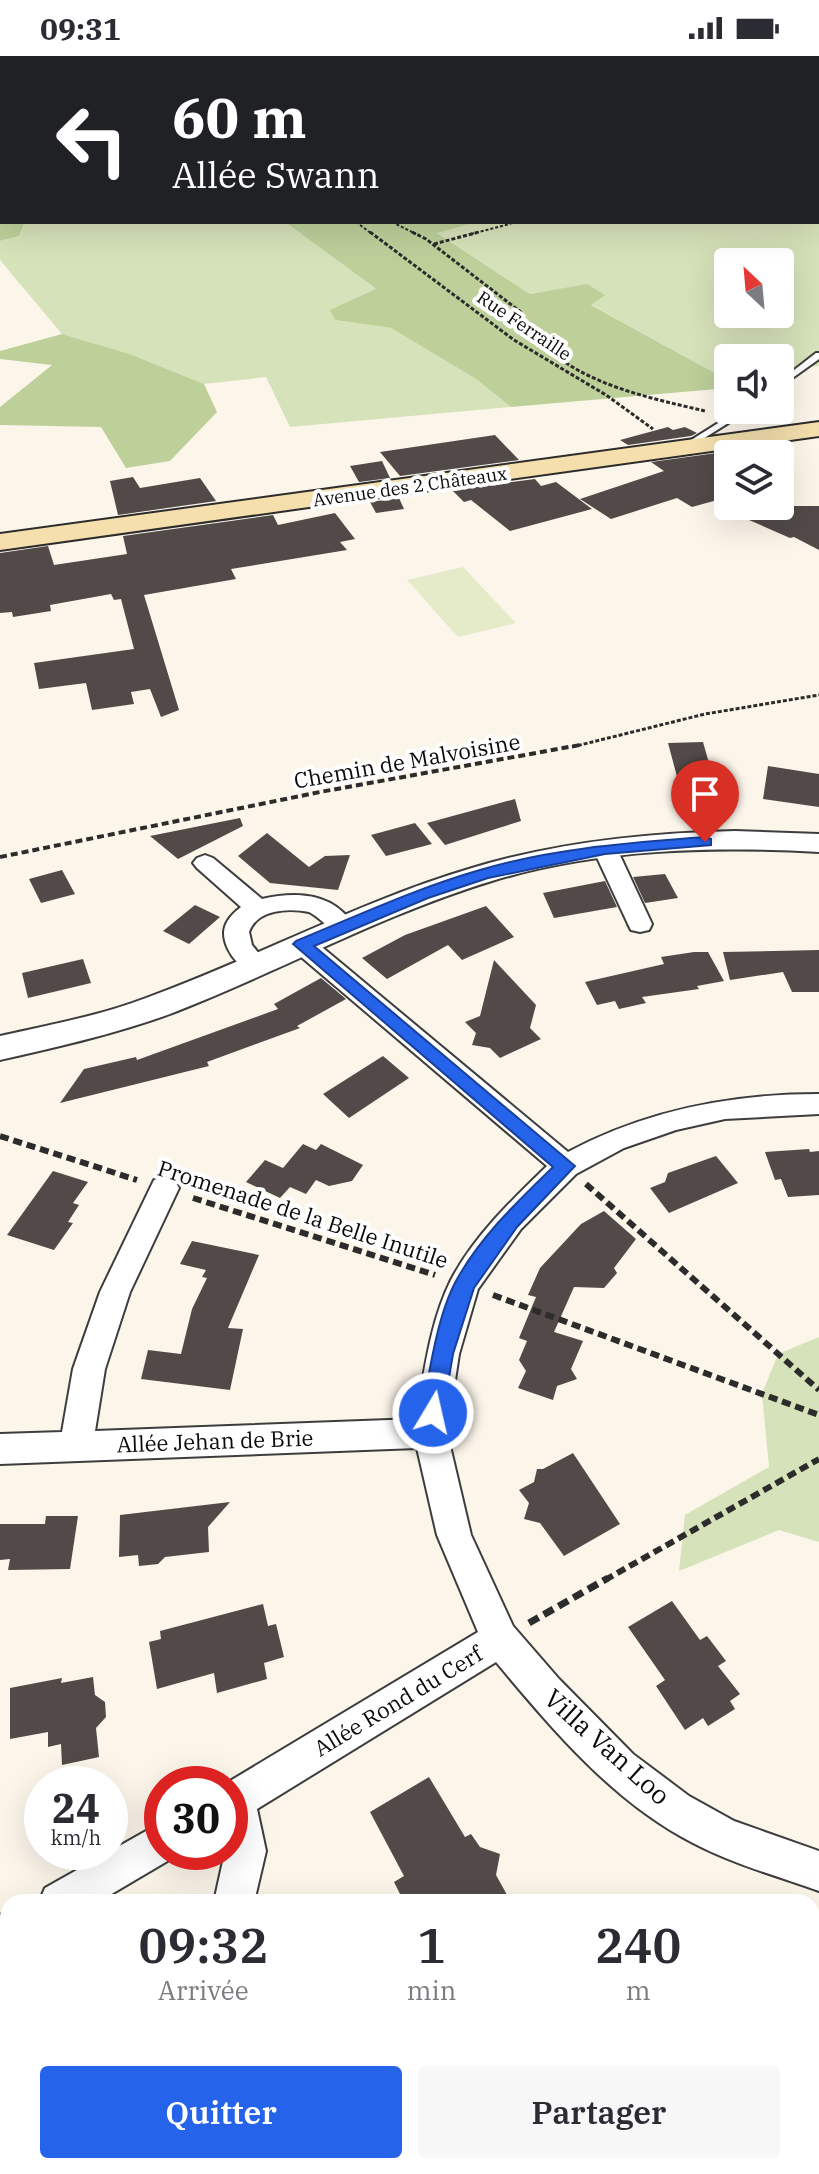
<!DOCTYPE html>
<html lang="fr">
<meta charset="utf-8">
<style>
:root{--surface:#fff;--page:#f7f7f7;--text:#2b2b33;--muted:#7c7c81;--accent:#2563eb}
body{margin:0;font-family:"IBM Plex Serif",serif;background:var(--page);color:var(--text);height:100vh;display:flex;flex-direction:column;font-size:30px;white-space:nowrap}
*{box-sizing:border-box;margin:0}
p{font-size:26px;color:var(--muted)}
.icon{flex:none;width:44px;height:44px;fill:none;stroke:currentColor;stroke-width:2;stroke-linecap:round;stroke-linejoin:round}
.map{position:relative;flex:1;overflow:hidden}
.details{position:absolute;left:0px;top:1838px;width:820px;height:280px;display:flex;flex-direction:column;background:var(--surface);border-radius:24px 24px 0 0;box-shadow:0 8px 32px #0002}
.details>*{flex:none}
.guide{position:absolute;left:0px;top:0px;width:820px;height:168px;box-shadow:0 8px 32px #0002;background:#202124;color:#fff;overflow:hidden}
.needle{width:52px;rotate:334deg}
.tools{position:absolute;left:714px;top:192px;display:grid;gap:16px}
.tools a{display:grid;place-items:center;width:80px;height:80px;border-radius:8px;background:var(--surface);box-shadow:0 8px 32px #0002;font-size:40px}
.speed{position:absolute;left:24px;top:1710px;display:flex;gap:16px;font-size:40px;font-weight:700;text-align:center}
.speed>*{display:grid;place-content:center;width:104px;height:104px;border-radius:50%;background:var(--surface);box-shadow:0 8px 32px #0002;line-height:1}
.speed small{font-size:20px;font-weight:400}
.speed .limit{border:12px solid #d22;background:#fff;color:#111}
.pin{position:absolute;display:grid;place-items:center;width:68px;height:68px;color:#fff;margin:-82px -34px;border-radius:50% 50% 50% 0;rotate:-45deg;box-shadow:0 0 8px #0007}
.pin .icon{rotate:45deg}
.me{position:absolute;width:88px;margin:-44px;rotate:9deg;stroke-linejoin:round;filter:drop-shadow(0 0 6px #0008)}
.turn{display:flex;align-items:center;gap:28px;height:168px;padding:0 40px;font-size:36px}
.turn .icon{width:104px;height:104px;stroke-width:2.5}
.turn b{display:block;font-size:56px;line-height:68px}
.eta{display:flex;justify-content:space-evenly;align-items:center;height:136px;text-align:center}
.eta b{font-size:48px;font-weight:600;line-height:56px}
.cta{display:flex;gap:16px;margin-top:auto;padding:16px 40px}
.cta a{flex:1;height:92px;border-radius:8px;background:var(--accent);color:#fff;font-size:32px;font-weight:600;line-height:92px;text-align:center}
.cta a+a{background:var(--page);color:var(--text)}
.status{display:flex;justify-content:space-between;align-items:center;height:56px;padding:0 40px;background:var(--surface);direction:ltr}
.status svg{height:22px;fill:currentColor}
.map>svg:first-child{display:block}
.green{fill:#d6e2b9;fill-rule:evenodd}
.forest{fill:#bdd09a}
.pitch{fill:#e5eac9}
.building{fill:#514a48}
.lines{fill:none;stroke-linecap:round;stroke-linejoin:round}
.service-casing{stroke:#3d3d3d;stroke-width:4}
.minor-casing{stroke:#3d3d3d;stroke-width:4}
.tertiary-casing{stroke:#3d3d3d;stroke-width:4}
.secondary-casing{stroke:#2c2c2c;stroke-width:4}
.path-far4{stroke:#2c2c2c;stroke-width:2;stroke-dasharray:3 2;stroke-linecap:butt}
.path-far3{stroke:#2c2c2c;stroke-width:3;stroke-dasharray:4 2;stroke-linecap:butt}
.path-far2{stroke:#2c2c2c;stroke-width:4;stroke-dasharray:7 4;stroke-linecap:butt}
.path-far1{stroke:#2c2c2c;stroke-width:6;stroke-dasharray:9 5;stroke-linecap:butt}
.path{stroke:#2c2c2c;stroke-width:7;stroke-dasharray:11 6;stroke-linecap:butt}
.service{fill:#fff;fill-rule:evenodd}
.minor{fill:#fff;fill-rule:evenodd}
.tertiary{fill:#fff;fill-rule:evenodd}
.secondary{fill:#f4dfad;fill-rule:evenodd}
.route{fill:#2563eb;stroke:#184099;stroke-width:2}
.labels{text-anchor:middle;stroke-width:8;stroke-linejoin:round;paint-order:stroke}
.far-street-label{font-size:18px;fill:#0a0a0a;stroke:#fff}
.street-label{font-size:22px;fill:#0a0a0a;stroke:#fff}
.near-street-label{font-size:26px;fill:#0a0a0a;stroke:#fff}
</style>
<div class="status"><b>09:31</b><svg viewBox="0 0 49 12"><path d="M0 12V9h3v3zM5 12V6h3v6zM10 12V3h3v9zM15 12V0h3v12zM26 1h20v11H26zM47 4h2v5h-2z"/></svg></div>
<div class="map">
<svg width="819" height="2118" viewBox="0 0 819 2118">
<rect width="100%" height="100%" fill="#fcf5ea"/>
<!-- green -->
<path class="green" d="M819 54V310L780 314V302H728V320L722 321 590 248 587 229 530 238 436 176 476 166H818ZM728 206H780V258H728Z
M25 166H285L377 234 331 254 335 264 391 272 476 323 511 351 290 371 266 321 204 328 130 298 62 278 0 204V185L19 180Z
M819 1281V1486L779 1474 679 1515 685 1459 769 1411 762 1338 778 1298Z"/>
<!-- forest -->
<path class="forest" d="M372 0H819V54L818 2H356Z
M0 17 2 166H25L19 180 0 185Z
M285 166H476L437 177 530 238 587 228 605 239 591 249 722 321 728 320V332L511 351 476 323 391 272 335 264 330 254 376 233Z
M62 278 130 298 204 328 217 356 170 405 126 412 101 371 0 369V351L52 309 0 303V295Z"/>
<!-- pitch -->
<path class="pitch" d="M463 511 516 567 458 581 407 524Z"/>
<!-- building -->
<path class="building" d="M668 371 673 374 685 371 697 377 691 380 628 389 620 384Z
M495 379 519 404 400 420 380 396Z
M775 389 789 398H728V441L692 451 677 442 611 463 580 443 664 415 651 406Z
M382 405 390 422 359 426 350 410Z
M133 421 140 432 200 422 216 445 118 459 110 425Z
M535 423 541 430 556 426 592 453 510 475 471 444 464 446 452 434Z
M399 442 404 453 376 457 370 446Z
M717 450H819V494L794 481 790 482Z
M335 457 355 483 340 486 347 494 231 513 236 523 144 539 179 654 161 661 150 633 131 636 134 648 92 654 86 627 39 633 34 607 134 593 121 543 114 544 111 538 50 549 51 555 13 561 12 556 0 557V497L48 490 54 509 127 498 123 480 273 459 278 469Z
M703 686 713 721 723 757 687 758 668 687Z
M768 710 819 718V751L763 743Z
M515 743 521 765 445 789 427 767Z
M240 762 243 770 178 803 150 780Z
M415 767 432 788 386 800 371 779Z
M267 777 309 811 325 800 350 799 338 834 270 827 238 800Z
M62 814 75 838 41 847 29 823Z
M665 818 678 842 645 847 633 821Z
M605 825 617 851 554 862 543 837Z
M195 849 220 861 189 888 163 875Z
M486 850 514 881 462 904 448 889 387 923 362 902 405 879Z
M819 894V936H792L783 916 730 924 723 896Z
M694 896H708L724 925 697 930 699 933 642 941 646 947 619 953 615 945 597 949 585 926 664 908 661 901Z
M83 903 91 927 28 942 22 917Z
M494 904 536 949 530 972 541 983 500 1002 490 992 472 989 476 977 465 966 480 960Z
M321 922 346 943 297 970 300 972 207 1006 209 1010 60 1047 84 1013 136 1001 137 1004 278 953 274 948Z
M383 1000 409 1022 349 1062 323 1038Z
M303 1088 316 1094 321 1088 363 1109 352 1125 329 1130 316 1124 306 1138 290 1131 280 1142 246 1126 265 1104 283 1112Z
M809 1093 810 1096 819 1095V1139L788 1141 781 1123 775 1124 765 1096Z
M716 1100 738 1127 669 1157 650 1132 665 1126 668 1117Z
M53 1115 88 1126 73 1147 79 1149 68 1166 73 1167 54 1194 7 1179Z
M604 1155 636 1183 614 1212 617 1217 604 1232 574 1231 554 1276 583 1285 571 1313 577 1323 557 1330 553 1344 518 1332 526 1315 519 1304 527 1285 519 1282 536 1241 528 1239 540 1212 581 1168Z
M192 1185 259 1199 228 1272 243 1273 230 1334 141 1323 148 1294 181 1298 192 1253 207 1222 202 1221 206 1214 180 1208Z
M573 1397 620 1468 564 1500 540 1467 524 1463 529 1447 519 1434 534 1426 537 1413H543Z
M230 1446 208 1471 209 1496 165 1501 158 1508 139 1510 138 1499 119 1501 120 1459Z
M46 1460H78L70 1513 8 1514 10 1503 0 1504V1468H45Z
M672 1545 700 1584 707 1580 726 1605 718 1610 740 1638 730 1645 735 1653 708 1670 703 1662 685 1674 656 1630 665 1624 628 1571Z
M263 1548 268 1570 276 1568 284 1601 264 1607 267 1623 217 1637 214 1617 157 1633 149 1586 161 1583 160 1575Z
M93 1621 95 1639 105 1646 106 1661 96 1672 99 1701 62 1709 61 1688 48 1691V1676L10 1683V1632L62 1622 61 1627Z
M429 1721 465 1781 471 1778 480 1791 500 1798 496 1819 511 1846H404L394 1826 404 1820 370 1756Z"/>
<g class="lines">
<defs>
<path id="service" d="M818 139H819V144H818Z
M816 297H819V303L780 331V325Z
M739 354H749L687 393 680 391Z"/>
<path id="minor" d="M605 786 613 788 617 793 652 868 649 874 640 876 631 874 628 868 593 793 597 788Z
M205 799 213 802 262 843C297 835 334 837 354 870L351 876C332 881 325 864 309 856 289 852 257 853 249 876L252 889 269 910 265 916C246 922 224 897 224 877 224 866 233 857 241 851L197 812 193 807 197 802Z
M302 880 311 882 568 1096C647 1054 730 1038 819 1038V1058L725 1063 676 1074 624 1092 576 1118 521 1173 478 1233 459 1298 447 1377 471 1479 513 1570 559 1623 633 1698 689 1740 734 1765 819 1795V1835C777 1820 733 1808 693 1787 613 1746 553 1674 496 1606L257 1753 266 1795 254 1846H214L225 1796H230V1728H225L478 1576 437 1479 417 1392 0 1408V1378L62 1376 73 1313 100 1236 154 1124 164 1121 174 1124 179 1132 130 1236 105 1313 95 1375 416 1363C424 1318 430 1266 451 1224 474 1180 512 1144 547 1110L293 894 289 888 293 882Z
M162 1766V1796H178L176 1800 98 1846H39L45 1832Z
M8 1855V1897L0 1901V1859Z"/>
<path id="tertiary" d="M735 775 819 778V796C710 790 600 793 495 824 382 858 279 916 170 958 115 978 57 991 0 1004V980C49 969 99 960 146 942 256 902 360 845 472 812 558 786 646 777 735 775Z"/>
<path id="secondary" d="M819 366V380L0 494V478Z"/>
</defs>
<!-- service casing -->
<use href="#service" class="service-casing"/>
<!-- minor casing -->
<use href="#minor" class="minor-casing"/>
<!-- tertiary casing -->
<use href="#tertiary" class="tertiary-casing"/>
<!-- secondary casing -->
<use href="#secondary" class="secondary-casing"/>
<!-- path-far4 -->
<path class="path-far4" d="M87 0 90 2
M776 0 782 2
M377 2 393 0
M492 2 497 0
M356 166 372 178
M392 166 416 178
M471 178 517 166"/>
<!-- path-far3 -->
<path class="path-far3" d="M370 176 514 284 606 339 653 373
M412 176 426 183 522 257C551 323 642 340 705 355
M434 188 479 176
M572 691 705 658 819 639"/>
<!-- path-far2 -->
<path class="path-far2" d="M0 801 320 736 580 689"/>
<!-- path-far1 -->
<path class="path-far1" d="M0 1080 137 1124
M586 1128 819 1334
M193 1142 435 1219
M493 1239 819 1359
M605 1524 819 1403"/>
<!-- path -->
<path class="path" d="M529 1567 608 1522"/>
<!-- service -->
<use href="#service" class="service"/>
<!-- minor -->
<use href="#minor" class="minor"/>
<!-- tertiary -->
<use href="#tertiary" class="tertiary"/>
<!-- secondary -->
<use href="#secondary" class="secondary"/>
</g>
<!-- route -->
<path class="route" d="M705 781 711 783V789L605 798 488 822 428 842 314 890 575 1110 517 1171 474 1232 453 1298 443 1357 440 1364 433 1367 425 1364 422 1357C429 1318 437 1260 456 1225 480 1181 518 1145 553 1111L293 888 296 885C357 860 417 832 480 814 553 792 630 787 705 781Z"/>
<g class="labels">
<!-- far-street labels -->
<g class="far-street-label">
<text transform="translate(524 270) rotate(34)" y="6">Rue Ferraille</text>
<text transform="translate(410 431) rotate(-8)" y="6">Avenue des 2 Châteaux</text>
</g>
<!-- street labels -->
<g class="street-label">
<text transform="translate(407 705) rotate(-10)" y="8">Chemin de Malvoisine</text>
<text transform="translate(303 1158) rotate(18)" y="8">Promenade de la Belle Inutile</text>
<text transform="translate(215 1385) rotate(-2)" y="8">Allée Jehan de Brie</text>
<text transform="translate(398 1645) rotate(-31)" y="8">Allée Rond du Cerf</text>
</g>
<!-- near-street labels -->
<g class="near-street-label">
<text transform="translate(607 1691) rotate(42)" y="9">Villa Van Loo</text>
</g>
</g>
</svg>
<div class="tools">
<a><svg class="needle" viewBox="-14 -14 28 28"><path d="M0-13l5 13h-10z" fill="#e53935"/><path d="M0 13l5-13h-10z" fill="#7c7c81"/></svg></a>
<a><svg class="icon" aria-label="sound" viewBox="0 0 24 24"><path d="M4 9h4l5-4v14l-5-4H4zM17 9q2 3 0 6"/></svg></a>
<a><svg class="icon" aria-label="layers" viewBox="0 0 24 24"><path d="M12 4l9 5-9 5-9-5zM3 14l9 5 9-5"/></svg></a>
</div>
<div class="speed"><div>24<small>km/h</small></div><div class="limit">30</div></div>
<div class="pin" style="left:705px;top:786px;background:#d93025"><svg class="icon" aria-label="arrive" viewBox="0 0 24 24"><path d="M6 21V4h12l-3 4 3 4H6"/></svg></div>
<svg class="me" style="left:433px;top:1357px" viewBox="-20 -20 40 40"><circle r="17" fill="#2563eb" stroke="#fff" stroke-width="3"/><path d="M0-11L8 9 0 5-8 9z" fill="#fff"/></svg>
<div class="guide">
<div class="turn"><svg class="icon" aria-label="left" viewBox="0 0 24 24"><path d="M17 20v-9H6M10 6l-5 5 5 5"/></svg><div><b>60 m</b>Allée Swann</div></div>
</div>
<section class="details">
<div class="eta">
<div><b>09:32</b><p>Arrivée</p></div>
<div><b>1</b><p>min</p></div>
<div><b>240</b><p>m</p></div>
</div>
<div class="cta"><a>Quitter</a><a>Partager</a></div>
</section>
</div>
